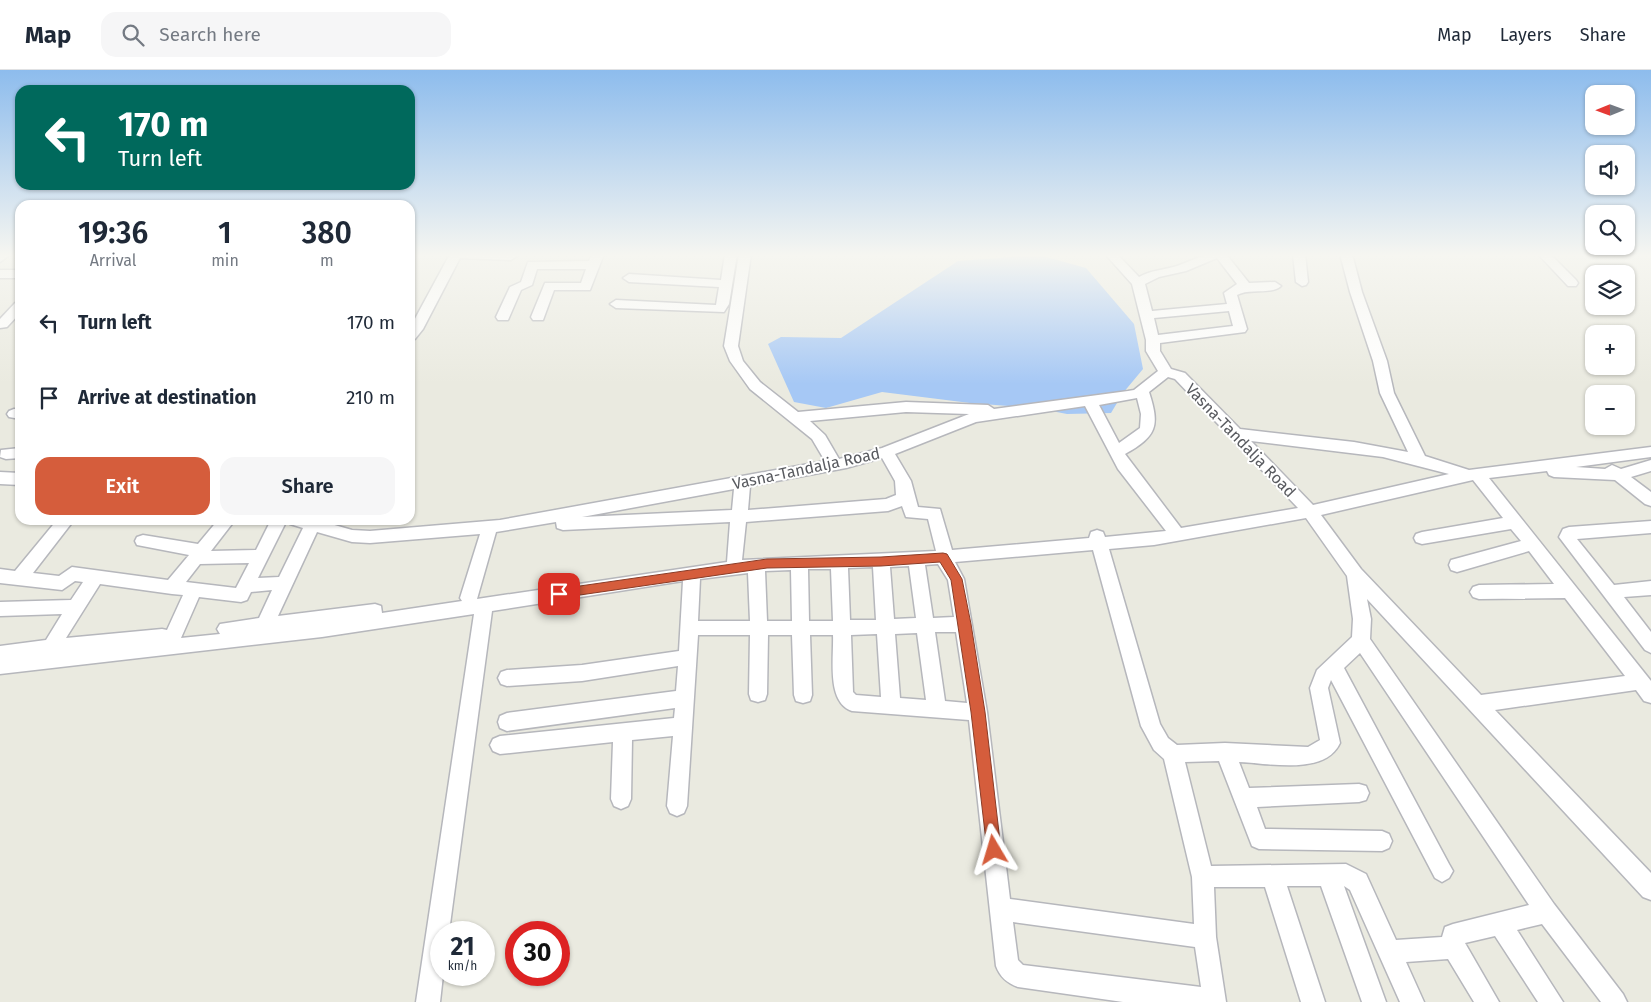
<!DOCTYPE html>
<meta charset="utf-8">
<style>
:root{--surface:#fff;--page:#f6f6f7;--text:#1f2937;--muted:#747a83;--line:#e0e1e3;--accent:#d55d3c}
body{margin:0;font-family:"Fira Sans",sans-serif;background:var(--page);color:var(--text);height:100vh;display:flex;flex-direction:column;font-size:19px;white-space:nowrap}
*{box-sizing:border-box;margin:0}
p{font-size:16px;color:var(--muted)}
.icon{flex:none;width:28px;height:28px;fill:none;stroke:currentColor;stroke-width:2;stroke-linecap:round;stroke-linejoin:round}
.map{position:relative;flex:1;overflow:hidden}
.panel{position:absolute;left:15px;top:130px;width:400px;height:325px;display:flex;flex-direction:column;background:var(--surface);border-radius:15px;box-shadow:0 1px 4px #0004}
.panel>*{flex:none}
.guide{position:absolute;left:15px;top:15px;width:400px;height:105px;border-radius:15px;box-shadow:0 1px 4px #0004;background:#00695c;color:#fff;overflow:hidden}
.needle{width:32px;rotate:269deg}
.fabs{position:absolute;left:1585px;top:15px;display:grid;gap:10px}
.fabs a{display:grid;place-items:center;width:50px;height:50px;border-radius:10px;background:var(--surface);box-shadow:0 1px 4px #0004;font-size:25px}
.speed{position:absolute;left:430px;top:851px;display:flex;gap:10px;font-size:25px;font-weight:700;text-align:center}
.speed>*{display:grid;place-content:center;width:65px;height:65px;border-radius:50%;background:var(--surface);box-shadow:0 1px 4px #0004;line-height:1}
.speed small{font-size:12px;font-weight:400}
.speed .limit{border:8px solid #d22;background:#fff;color:#111}
.pin{position:absolute;display:grid;place-items:center;width:42px;height:42px;color:#fff;margin:-21px;border-radius:10px;box-shadow:0 2px 8px #0006}
.me{position:absolute;width:55px;margin:-28px;rotate:353deg;stroke-linejoin:round;filter:drop-shadow(0 0 4px #0008)}
.turn{display:flex;align-items:center;gap:18px;height:105px;padding:0 20px;font-size:22px}
.turn .icon{width:65px;height:65px;stroke-width:2.5}
.turn b{display:block;font-size:35px;line-height:42px}
.eta{display:flex;justify-content:space-evenly;align-items:center;height:85px;text-align:center}
.eta b{font-size:30px;font-weight:600;line-height:35px}
.button{display:flex;gap:10px;margin-top:auto;padding:10px 20px}
.button a{flex:1;height:58px;border-radius:15px;background:var(--accent);color:#fff;font-size:20px;font-weight:600;line-height:58px;text-align:center}
.button a+a{background:var(--page);color:var(--text)}
ul{padding:0;list-style:none}
li{display:flex;align-items:center;gap:15px;height:75px;padding:0 20px}
li div{flex:1}
li b{display:block;font-size:19px}
li em{font-style:normal}
header{display:flex;align-items:center;gap:30px;box-sizing:border-box;height:70px;padding:0 25px;background:var(--surface);border-bottom:1px solid var(--line)}
header strong{font-size:24px}
nav{display:flex;gap:28px;margin-inline-start:auto;font-size:18px}
.search{width:350px;height:45px;background:var(--page);display:flex;align-items:center;gap:12px;box-sizing:border-box;padding:0 18px;border-radius:15px;color:var(--muted);font-size:19px}
.map>svg:first-child{display:block}
.water{fill:#a6c8f5}
.lines{fill:none;stroke-linecap:round;stroke-linejoin:round}
.minor-casing{stroke:#b6b7bc;stroke-width:3}
.minor{fill:#fff;fill-rule:evenodd}
.route{fill:#d55d3c;stroke:#8a3c27}
.labels{text-anchor:middle;stroke-width:4;stroke-linejoin:round;paint-order:stroke}
.street-label{font-size:16px;fill:#595b60;stroke:#fff}
</style>
<header>
<strong>Map</strong>
<div class="search"><svg class="icon" aria-label="search" viewBox="0 0 24 24"><circle cx="10" cy="10" r="6"/><path d="M15 15l6 6"/></svg>Search here</div>
<nav><a>Map</a><a>Layers</a><a>Share</a></nav>
</header>
<div class="map">
<svg width="1651" height="932" viewBox="0 0 1651 932">
<rect width="100%" height="100%" fill="#eaeae0"/>
<!-- water -->
<path class="water" d="M1039 185 1086 198 1134 254 1143 299 1123 323 1111 343 1067 344 1036 338 970 333 882 322 826 338 794 332 768 274 781 267 841 268 958 191Z"/>
<g class="lines">
<defs>
<path id="minor" d="M0 184H11L0 192Z
M450 184H515L517 186 511 190 460 188 423 259 415 269 410 270V258Z
M592 184H604L590 220H554L543 250H533L531 247 545 213H581L586 199H537L532 215 521 220 508 250H498L496 247 510 217 521 212 528 192 589 191Z
M725 184H737L729 234 724 242 616 238 610 234 616 230 716 235 719 217 629 212 623 208 629 204 721 210Z
M739 184H751L738 276 743 291 760 312 798 342 906 332 988 335 994 339 1128 321 1134 320 1158 301 1146 281V270L1132 214 1105 184H1117L1139 207C1151 200 1164 200 1177 196 1199 188 1201 184 1226 184L1249 213 1275 212 1281 216C1272 225 1249 218 1237 225L1247 259 1245 262 1160 273V281L1171 299 1185 303 1240 359 1354 372 1408 382 1380 323 1373 291 1350 222 1340 184H1352L1362 222 1387 291 1394 323 1425 386 1469 400 1651 377V387L1576 397 1605 399 1612 395 1621 399 1651 390V401L1631 407 1651 422V436L1645 434 1615 410 1554 407 1549 405 1547 401 1489 408 1651 611V633L1644 631 1636 620 1495 640 1651 803V830L1643 827 1367 529 1371 549 1370 569 1554 834 1623 924 1627 932H1601L1542 854 1517 860 1563 932H1538L1495 866 1465 873 1499 932H1474L1448 889 1406 892 1424 932H1400L1350 820 1344 816 1386 932H1362L1321 816H1287L1325 932H1301L1265 817H1214L1216 867 1226 932H1123L1018 917C1007 913 1000 907 996 896L969 650 852 641C826 632 834 588 833 565H810L812 625 810 631 803 633 796 631 794 625 792 565H768L767 624 765 630 758 632 751 630 749 624 750 565H698L687 736 684 743 677 746 670 743 667 736 673 666 632 670 631 729 628 736 621 739 614 736 611 729 613 672 500 684 493 681 490 675 493 669 500 666 674 648 675 638 507 661 500 658 498 652 500 646 507 643 676 621 678 596 582 611 507 616 501 614 498 608 501 602 507 600 582 595 679 581 683 511 492 541 449 862H441V905H443L440 932H416L474 544 322 567 0 604V576L46 570 62 544 0 546V532L71 530 83 512 75 511 62 520 0 513V499L15 501 57 450H74L33 503 59 506 72 497 168 510 189 485 137 475 135 471 137 467 143 465 198 474 218 450H235L211 481 256 480 271 450H287L258 508 279 507 303 458 290 454 288 450H317L352 460 370 461 500 450 825 391 812 369 750 319 730 291 724 276ZM1217 188 1237 214 1224 223 1227 234 1152 241 1145 214 1159 207 1186 201ZM1229 241 1233 256 1158 265 1154 248ZM1168 307 1175 309 1298 438 1181 458 1125 384C1157 366 1160 356 1149 322ZM1137 328 1141 344 1140 358 1119 373 1099 335ZM1085 336 1118 399 1166 461 1105 467 1103 462 1097 460 1091 462 1089 468 952 480 940 439 918 437 911 411 895 384 976 352ZM906 342 969 344 882 378 839 389 825 365 810 351ZM1251 371 1383 387 1449 404 1313 435ZM882 388 895 411 896 425 886 429 748 440 750 416 846 398ZM1473 410 1503 448 1422 462 1416 464 1414 468 1416 472 1422 474 1511 459 1521 471 1451 490 1449 495 1451 500 1457 502 1529 481 1554 514 1479 515 1473 517 1470 522 1473 527 1479 529 1565 528 1625 606 1481 625 1361 499 1321 445ZM734 419 732 440 582 447ZM902 436 906 447 928 449 936 481 742 490 746 452 888 441ZM1306 448 1347 506 1353 549 1352 567 1317 600 1310 618 1320 670 1308 677 1225 673 1177 675 1168 668 1160 654 1109 479 1154 475ZM556 452 557 458 563 460 730 452 727 492 477 529 496 462ZM317 462 352 472 370 473 480 464 460 528 462 531 382 543 381 536 375 534 278 546ZM1093 480 1141 656 1154 680 1164 689 1192 807 1194 854 1010 829 987 642 964 509 955 492ZM249 493 236 518 186 512 200 494ZM938 494 948 510 954 547 933 548 925 495ZM909 496 916 548 894 549 890 497ZM873 497 876 550H850L848 498ZM808 499H831L833 551H809ZM791 500 792 551H767L765 501ZM748 503 750 551H698L700 509ZM100 514 172 524 183 525 167 560 162 559 66 568ZM272 520 259 548 220 554 217 559 220 564 181 568 199 527 241 532 247 530 251 522ZM935 562H956L967 633 945 631ZM917 563 926 630 900 628 895 564ZM877 564 881 627 856 625 853 622 851 565ZM1360 583 1529 835 1453 854 1445 857 1442 867 1396 870 1366 804 1346 794 1211 796 1185 692 1219 691 1252 776 1259 779 1382 781 1389 778 1392 771 1389 764 1382 761 1265 759 1257 737 1359 732 1366 730 1369 723 1366 716 1359 714 1249 718 1239 692C1268 693 1325 706 1340 673L1328 618 1331 610 1435 808 1442 812 1449 808 1453 801 1449 794 1344 598ZM1013 852 1195 877 1201 917 1023 895 1018 890Z
M1293 184H1305L1308 212 1306 215 1302 216 1296 212Z
M1538 184H1550L1576 210 1578 213 1576 216H1568Z
M0 200H20V208H0Z
M20 232V243L7 257 0 258V249L15 233Z
M14 339H20V349L9 347 7 344 9 341Z
M20 378V388L6 389 0 387 1 380Z
M0 402 20 403V415L0 414Z
M1651 451V463L1577 469 1614 515 1651 511V525L1624 527 1651 562V583L1645 580 1559 467 1563 459 1569 457Z"/>
</defs>
<!-- minor casing -->
<use href="#minor" class="minor-casing"/>
<!-- minor -->
<use href="#minor" class="minor"/>
</g>
<!-- sky -->
<linearGradient id="sky" x2="0" y2="1"><stop stop-color="#8dbced"/><stop offset="0.59" stop-color="#f6f6f1"/><stop offset="1" stop-color="#f6f6f1" stop-opacity="0"/></linearGradient>
<rect width="1651" height="314" fill="url(#sky)"/>
<!-- route -->
<path class="route" d="M943 483 947 484 962 509 971 554 985 642 1001 780 999 785 994 787 989 785 987 780 971 642 951 510 940 492 881 496 767 498 559 528 553 524 559 519 767 489 881 487Z"/>
<g class="labels">
<!-- street labels -->
<g class="street-label">
<text transform="translate(1241 370) rotate(46)" y="6">Vasna-Tandalja Road</text>
<text transform="translate(806 398) rotate(-12)" y="6">Vasna-Tandalja Road</text>
</g>
</g>
</svg>
<div class="fabs">
<a><svg class="needle" viewBox="-14 -14 28 28"><path d="M0-13l5 13h-10z" fill="#e53935"/><path d="M0 13l5-13h-10z" fill="#747a83"/></svg></a>
<a><svg class="icon" aria-label="sound" viewBox="0 0 24 24"><path d="M4 9h4l5-4v14l-5-4H4zM17 9q2 3 0 6"/></svg></a>
<a><svg class="icon" aria-label="search" viewBox="0 0 24 24"><circle cx="10" cy="10" r="6"/><path d="M15 15l6 6"/></svg></a>
<a><svg class="icon" aria-label="layers" viewBox="0 0 24 24"><path d="M12 4l9 5-9 5-9-5zM3 14l9 5 9-5"/></svg></a>
<a>+</a>
<a>−</a>
</div>
<div class="speed"><div>21<small>km/h</small></div><div class="limit">30</div></div>
<div class="pin" style="left:559px;top:524px;background:#d93025"><svg class="icon" aria-label="arrive" viewBox="0 0 24 24"><path d="M6 21V4h12l-3 4 3 4H6"/></svg></div>
<svg class="me" style="left:994px;top:780px" viewBox="-20 -20 40 40"><path d="M0-17L14 15 0 8-14 15z" fill="#d55d3c" stroke="#fff" stroke-width="4"/></svg>
<div class="guide">
<div class="turn"><svg class="icon" aria-label="left" viewBox="0 0 24 24"><path d="M17 20v-9H6M10 6l-5 5 5 5"/></svg><div><b>170 m</b>Turn left</div></div>
</div>
<section class="panel">
<div class="eta">
<div><b>19:36</b><p>Arrival</p></div>
<div><b>1</b><p>min</p></div>
<div><b>380</b><p>m</p></div>
</div>
<ul>
<li><svg class="icon" aria-label="left" viewBox="0 0 24 24"><path d="M17 20v-9H6M10 6l-5 5 5 5"/></svg><div><b>Turn left</b></div><em>170 m</em></li>
<li><svg class="icon" aria-label="arrive" viewBox="0 0 24 24"><path d="M6 21V4h12l-3 4 3 4H6"/></svg><div><b>Arrive at destination</b></div><em>210 m</em></li>
</ul>
<div class="button"><a>Exit</a><a>Share</a></div>
</section>
</div>
